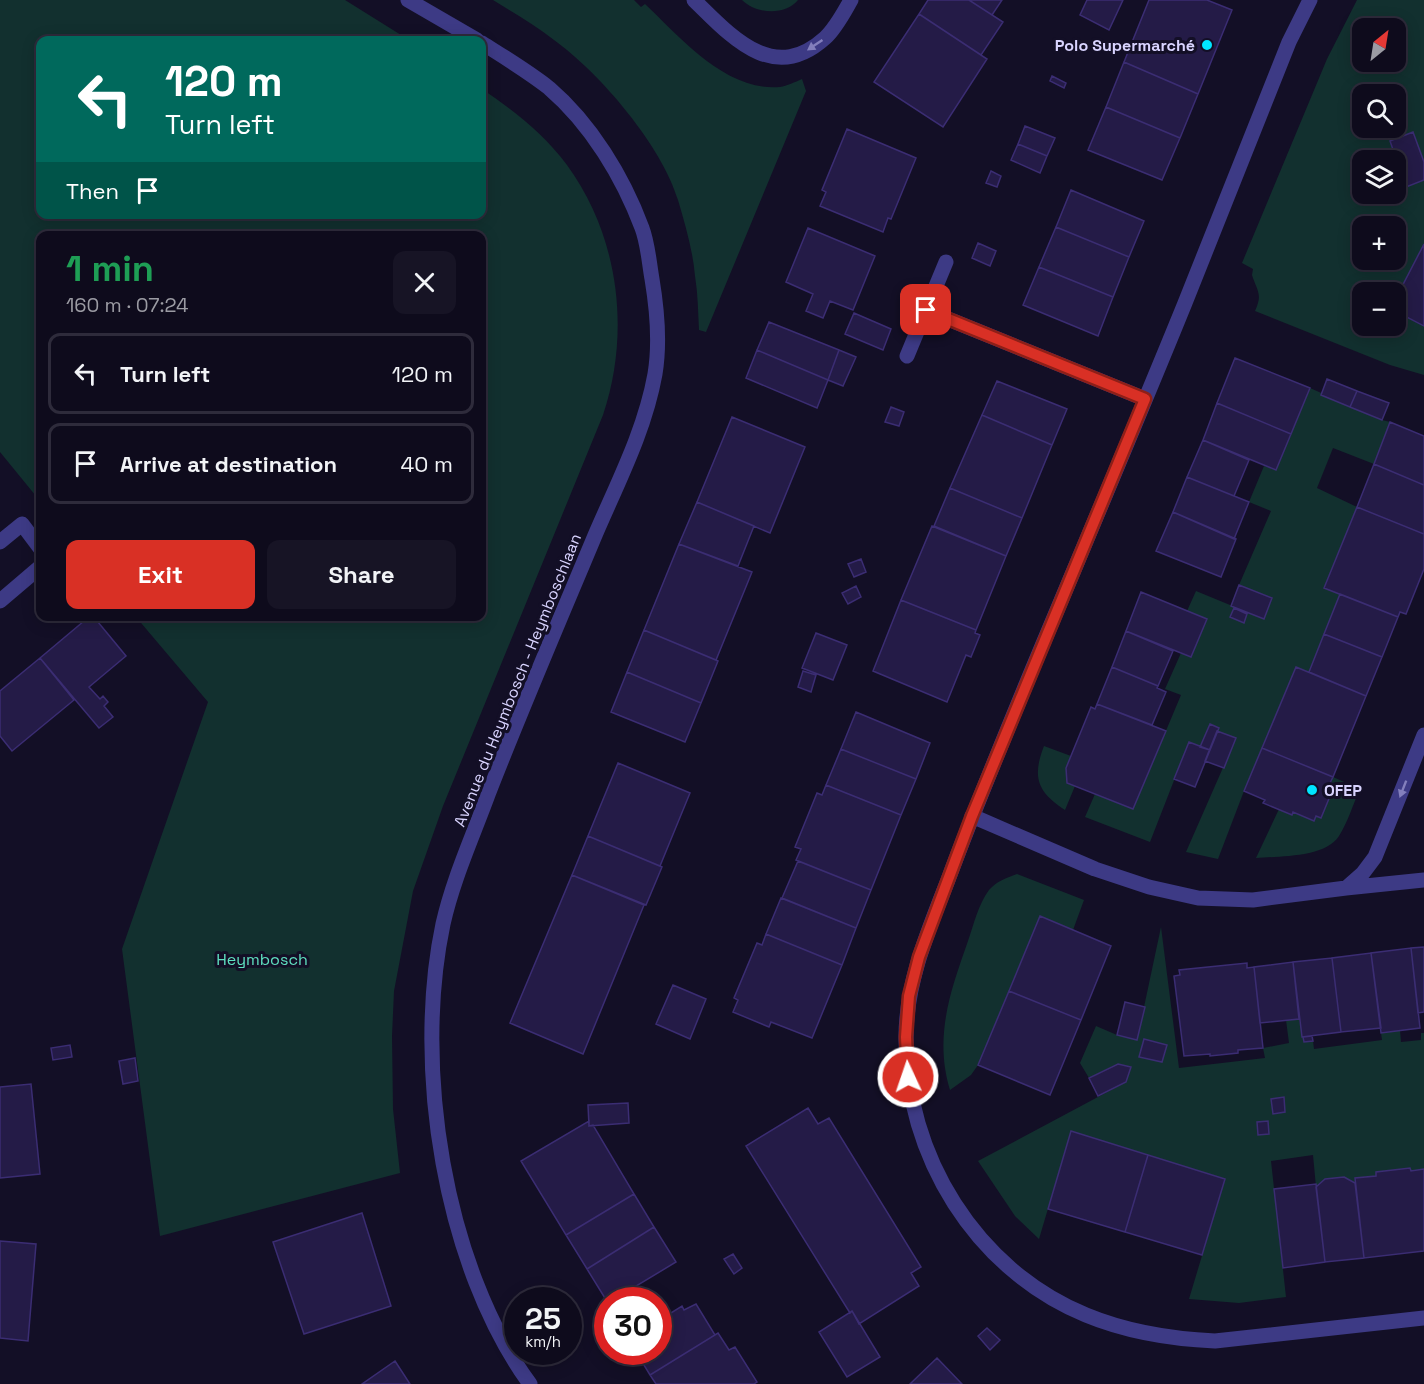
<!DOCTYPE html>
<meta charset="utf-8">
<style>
:root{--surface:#0e0b1c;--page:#171425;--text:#f1f3f6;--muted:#9b9ba3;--line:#2e2b3b;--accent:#d93025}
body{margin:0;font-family:"Space Grotesk",sans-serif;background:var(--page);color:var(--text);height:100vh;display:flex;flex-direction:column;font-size:22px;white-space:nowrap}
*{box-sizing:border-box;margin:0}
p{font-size:20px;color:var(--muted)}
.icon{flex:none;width:33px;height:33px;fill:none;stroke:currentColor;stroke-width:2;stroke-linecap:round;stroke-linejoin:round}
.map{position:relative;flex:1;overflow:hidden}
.side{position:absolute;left:36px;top:231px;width:450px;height:390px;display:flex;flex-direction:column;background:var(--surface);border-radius:12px;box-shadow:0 3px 15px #0003,0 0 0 2px var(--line)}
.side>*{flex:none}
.banner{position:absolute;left:36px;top:36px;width:450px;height:183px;border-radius:12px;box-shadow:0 3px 15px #0003,0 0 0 2px var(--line);background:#00695c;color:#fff;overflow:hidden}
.needle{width:39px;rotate:30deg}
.buttons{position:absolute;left:1352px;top:18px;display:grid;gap:12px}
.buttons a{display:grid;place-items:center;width:54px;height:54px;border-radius:12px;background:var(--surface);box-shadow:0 3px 15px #0003,0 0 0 2px var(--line);font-size:30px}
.speed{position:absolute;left:504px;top:1287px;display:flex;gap:12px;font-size:30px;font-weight:700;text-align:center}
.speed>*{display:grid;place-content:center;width:78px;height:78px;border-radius:50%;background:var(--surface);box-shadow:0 3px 15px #0003,0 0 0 2px var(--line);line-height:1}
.speed small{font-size:15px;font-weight:400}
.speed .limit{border:9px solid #d22;background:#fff;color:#111}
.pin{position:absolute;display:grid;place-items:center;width:51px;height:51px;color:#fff;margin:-26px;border-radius:12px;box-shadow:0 3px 9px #0006}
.me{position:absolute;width:66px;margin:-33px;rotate:357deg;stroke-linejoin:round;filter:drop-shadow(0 0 4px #0008)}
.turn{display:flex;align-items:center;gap:21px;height:126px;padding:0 30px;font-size:27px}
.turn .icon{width:78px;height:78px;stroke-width:2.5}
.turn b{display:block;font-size:42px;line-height:51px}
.then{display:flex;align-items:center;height:57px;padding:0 30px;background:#0003;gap:12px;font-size:22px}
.round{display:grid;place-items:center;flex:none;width:63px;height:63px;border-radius:12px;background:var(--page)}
.overview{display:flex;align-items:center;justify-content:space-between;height:102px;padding:0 30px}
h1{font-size:36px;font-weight:800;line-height:45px;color:#1e9e55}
.action{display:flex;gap:12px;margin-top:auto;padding:12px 30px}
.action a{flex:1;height:69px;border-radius:12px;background:var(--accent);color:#fff;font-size:24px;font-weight:800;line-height:69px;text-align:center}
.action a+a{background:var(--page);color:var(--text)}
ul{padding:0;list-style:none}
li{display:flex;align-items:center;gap:18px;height:81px;margin:0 12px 9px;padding:0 18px;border:3px solid var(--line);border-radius:12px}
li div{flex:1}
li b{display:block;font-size:22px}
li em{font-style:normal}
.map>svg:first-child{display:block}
.green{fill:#12302f;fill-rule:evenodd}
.building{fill:#241b47;stroke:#3b2d73;stroke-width:1.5}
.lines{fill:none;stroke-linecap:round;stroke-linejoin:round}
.street{stroke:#3d3a85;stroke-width:15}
.oneway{fill:#837fbc}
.route-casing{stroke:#8d1f18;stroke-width:15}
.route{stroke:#d93025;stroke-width:10}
.poi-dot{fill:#00e5ff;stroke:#130f26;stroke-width:2}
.labels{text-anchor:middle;stroke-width:6;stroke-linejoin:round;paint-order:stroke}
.poi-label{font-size:16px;font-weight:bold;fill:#d9d4ff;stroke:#130f26;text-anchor:end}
.street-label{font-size:16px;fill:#d9d4ff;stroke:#130f26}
.park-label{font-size:16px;fill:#5fe0c0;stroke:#130f26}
</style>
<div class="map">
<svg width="1424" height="1384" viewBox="0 0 1424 1384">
<rect width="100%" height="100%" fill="#130f26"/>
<!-- green -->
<path class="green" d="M0 0H345L409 40H40V214H482V89C513 110 544 134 567 165 619 236 631 332 603 415L443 806 413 891 394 991 392 1036 393 1109 400 1173 160 1236 122 949 208 702 136 617 482 616V236H40V501L0 452Z
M493 0H634L641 7 645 4C680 37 726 92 780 87 787 86 795 82 802 79L806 91 706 332 699 330C698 312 698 294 695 276 693 251 685 224 678 200 662 146 600 73 554 40 535 25 514 13 493 0Z
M742 0H798C785 16 756 14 742 0Z
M1357 0H1424V244L1395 300V292H1362V326H1395V311L1424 326V375L1390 365 1255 311C1263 294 1257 291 1252 275L1253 269 1242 263 1327 59ZM1362 28H1395V62H1362ZM1362 94H1395V128H1362ZM1362 160H1395V194H1362ZM1362 226H1395V260H1362Z
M1310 388 1382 420 1390 422 1374 464 1333 448 1317 488 1357 507 1324 588 1340 594 1309 672 1296 668 1244 791 1218 859 1186 852 1236 738 1217 731 1218 727 1210 724 1200 747 1189 742 1150 842 1085 817 1095 794 1133 809 1181 695 1165 689 1181 653 1191 657 1206 619 1187 611 1196 591 1264 619 1272 598 1239 585 1271 511 1249 502 1264 466 1276 470Z
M1044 746 1071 756 1075 786 1065 810C1037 792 1032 777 1044 746Z
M1333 777 1360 789C1353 804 1348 822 1339 836 1325 858 1279 856 1256 858L1279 809 1291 815 1293 812 1314 821 1316 816 1321 818 1334 784 1330 783Z
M1017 874 1084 900 1073 930 1040 916 978 1065 971 1075 950 1090C934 1037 950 992 968 941 974 924 978 905 989 890 997 881 1006 878 1017 874Z
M1161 927 1179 1068 1265 1058 1263 1048 1289 1043 1286 1020 1299 1019 1304 1042 1313 1041 1314 1049 1382 1040 1381 1033 1400 1030 1401 1042 1421 1040V1033H1424V1169L1411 1171 1410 1168 1376 1172V1176L1355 1178V1183C1340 1175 1329 1176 1316 1187L1313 1155 1271 1161 1286 1297 1239 1303 1189 1299 1225 1179 1071 1131 1039 1239 1015 1216 978 1161 1126 1082 1130 1067 1117 1064 1089 1078 1080 1063 1096 1026 1117 1035 1137 1040Z"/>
<!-- building -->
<path class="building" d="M928 0H969L1003 22 981 55 919 14Z
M969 0H1002L992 15Z
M1087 0H1123L1109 30 1080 15Z
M1149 0H1207L1232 10 1198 94 1124 62Z
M919 14 987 59 943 127 874 82Z
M1124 62 1198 94 1180 138 1106 107Z
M1052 76 1066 83 1064 88 1050 81Z
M1106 107 1180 138 1162 180 1088 150Z
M1025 126 1055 138 1047 156 1018 144Z
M847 129 916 158 891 219 888 218 883 232 820 206 826 192 822 190Z
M1413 132 1424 162V180L1406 187 1390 141Z
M1018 144 1047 156 1040 173 1011 160Z
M991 171 1001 176 997 187 986 183Z
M1071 190 1144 221 1129 257 1056 227Z
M1056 227 1129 257 1113 297 1039 267Z
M808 228 875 256 853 310 830 301 823 318 806 311 813 294 786 282Z
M978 243 996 251 990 266 972 258Z
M1424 244V326L1395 311V300Z
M1039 267 1113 297 1098 336 1023 305Z
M854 313 891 329 883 350 845 334Z
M769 322 839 350 828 380 757 350Z
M757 350 828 380 817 408 746 378Z
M839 350 856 357 843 386 828 380Z
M1235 358 1310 388 1291 434 1217 403Z
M1327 379 1357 391 1350 407 1321 395Z
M997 381 1067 409 1052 445 982 415Z
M1357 391 1389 403 1382 420 1350 407Z
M1217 403 1291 434 1276 470 1203 440Z
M891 407 904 412 899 426 885 422Z
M982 415 1052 445 1022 518 950 488Z
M732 417 805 447 770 533 697 502Z
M1390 422 1424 436V485L1374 464Z
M1203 440 1249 460 1234 496 1187 477Z
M1374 464 1424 485V534L1357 507Z
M1187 477 1249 502 1234 539 1173 512Z
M950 488 1022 518 1006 556 934 526Z
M697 502 754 526 738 566 679 544Z
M1357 507 1424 534V569L1406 614 1400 612 1398 617 1324 588Z
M1173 512 1236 539 1221 577 1156 551Z
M932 526 1006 556 976 630 901 600Z
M679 544 752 572 716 660 644 630Z
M861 559 866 572 854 577 848 564Z
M1239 585 1272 598 1264 619 1231 606Z
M856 586 861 597 848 604 842 593Z
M1141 592 1207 619 1191 657 1126 631Z
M1340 594 1398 617 1382 657 1324 634Z
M901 600 976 630 975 633 980 635 971 657 966 655 947 702 873 671Z
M1234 608 1247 614 1244 623 1230 617Z
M90 616H93L126 656 89 687 100 699 103 696 108 702 104 706 113 717 99 728 40 658Z
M644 630 718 661 701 703 627 672Z
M1126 631 1173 651 1158 686 1112 667Z
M816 633 847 645 833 680 802 668Z
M1324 634 1382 657 1366 696 1309 672Z
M40 658 74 700 12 751 0 736V691Z
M1112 667 1158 686 1157 688 1166 692 1152 725 1097 704Z
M1296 667 1366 696 1333 777 1262 748Z
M803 671 816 675 811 692 798 687Z
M627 672 701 703 685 742 611 712Z
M1097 704 1166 731 1133 809 1067 783 1066 768 1091 707 1095 709Z
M856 712 930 743 916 779 841 749Z
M1210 724 1219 728 1210 750 1200 747Z
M1217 731 1236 738 1224 768 1205 761Z
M1189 742 1210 750 1195 787 1174 779Z
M1262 748 1333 777 1330 783 1335 784 1321 818 1316 816 1314 821 1293 812 1292 815 1263 803 1265 800 1244 791Z
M841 749 916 779 901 815 826 785Z
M618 763 690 793 660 866 588 836Z
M826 785 901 815 871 890 796 860 801 849 795 847 817 793 822 795Z
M588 836 662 867 646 905 572 875Z
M798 861 871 890 856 928 782 898Z
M572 875 644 905 583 1054 510 1023Z
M781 898 856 928 842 965 766 934Z
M1040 916 1111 946 1081 1020 1009 991Z
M766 934 842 965 812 1038 771 1022 769 1027 733 1012 738 1000 734 998 757 943 762 945Z
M1424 947V1012L1418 1013 1411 948Z
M1411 948 1420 1028 1381 1033 1371 953Z
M1371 953 1381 1028 1341 1032 1332 958Z
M1332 958 1341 1032 1302 1037 1293 962Z
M1293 962 1299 1019 1260 1023 1254 967Z
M1247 963V968L1254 967 1263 1048 1238 1050V1053L1210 1056V1054L1184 1056 1174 976 1180 975 1179 970Z
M673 985 706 999 690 1039 656 1024Z
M1009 991 1081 1020 1050 1095 978 1065Z
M1125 1002 1145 1007 1137 1040 1117 1035Z
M1312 1036 1313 1041 1304 1042 1303 1037Z
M1144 1039 1167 1045 1162 1062 1139 1057Z
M70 1045 72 1057 53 1060 51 1048Z
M135 1058 138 1081 123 1084 119 1061Z
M1118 1064 1131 1067 1126 1082 1098 1096 1089 1078Z
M31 1084 40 1174 0 1178V1087Z
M1284 1097 1285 1112 1273 1114 1271 1099Z
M628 1103 629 1123 589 1126 588 1105Z
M808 1108 818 1124 829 1118 921 1267 911 1273 919 1286 859 1324 852 1311 850 1313 746 1146Z
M589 1121V1126L593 1125 634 1194 566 1235 521 1161Z
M1268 1121 1269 1134 1258 1135 1257 1122Z
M1071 1131 1148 1155 1125 1232 1048 1209Z
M1148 1155 1225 1179 1202 1255 1125 1232Z
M1410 1168 1411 1171 1424 1169V1251L1364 1258 1355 1178 1376 1176V1172Z
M1344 1177 1355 1183 1364 1258 1325 1262 1316 1187 1325 1179Z
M1316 1184 1325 1262 1283 1268 1274 1189Z
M634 1194 654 1227 587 1269 566 1235Z
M362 1213 391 1306 304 1334 273 1242Z
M654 1227 676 1262 613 1300H608V1303L587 1269Z
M0 1241 36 1244 28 1341 0 1338Z
M733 1254 742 1268 734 1274 724 1259Z
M696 1304 715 1335 650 1375 636 1352H658V1321L682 1306 684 1310Z
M852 1311 880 1357 847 1377 819 1332Z
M987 1328 1000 1340 990 1350 978 1336Z
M718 1333 729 1350 735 1347 757 1382 754 1384H656L650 1375Z
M937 1358 962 1384H910Z
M395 1361 410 1384H362Z"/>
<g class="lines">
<!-- street -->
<path class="street" d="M408 0 477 40
M694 0C731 36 773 85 825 38 836 28 844 12 851 0
M1310 0 1289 42C1254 129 1220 216 1185 303 1135 426 1083 548 1032 670 1003 740 974 810 948 880 928 931 906 982 906 1037 905 1155 976 1270 1086 1315 1127 1332 1172 1339 1215 1341L1424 1318
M482 43C504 57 529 72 549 88 591 124 623 177 642 228 648 244 649 262 652 279 657 309 660 344 655 374 645 430 618 482 596 533 560 619 523 705 489 792 473 836 453 879 443 924 413 1066 444 1266 530 1384
M926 310 1145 399
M907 356 946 262
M0 542 22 524 40 548
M0 601 40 567
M1424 735 1375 857 1363 873 1346 888 1424 880
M972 816 1095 869 1149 887 1198 898 1253 900 1346 888"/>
</g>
<!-- one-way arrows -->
<defs><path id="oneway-solid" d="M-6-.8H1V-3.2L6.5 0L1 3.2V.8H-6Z" transform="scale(1.5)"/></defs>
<g class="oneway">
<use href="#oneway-solid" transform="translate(815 45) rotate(146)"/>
<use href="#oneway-solid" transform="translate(1403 789) rotate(111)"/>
</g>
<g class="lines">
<defs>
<path id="route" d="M908 1077 906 1037 909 996 919 957 972 816 1145 399 926 310"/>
</defs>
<!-- route casing -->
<use href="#route" class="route-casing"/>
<!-- route -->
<use href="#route" class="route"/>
</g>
<!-- markers -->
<g class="poi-dot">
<circle cx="1207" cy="45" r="6"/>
<circle cx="1312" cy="790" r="6"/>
</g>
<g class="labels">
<!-- poi labels -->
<g class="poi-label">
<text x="1195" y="51">Polo Supermarché</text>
<text x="1324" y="796" text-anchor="start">OFEP</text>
</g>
<!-- street labels -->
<g class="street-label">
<text transform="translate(517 680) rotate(-68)" y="6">Avenue du Heymbosch - Heymboschlaan</text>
</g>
<!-- park labels -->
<g class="park-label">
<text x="262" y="965">Heymbosch</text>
</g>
</g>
</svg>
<div class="buttons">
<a><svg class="needle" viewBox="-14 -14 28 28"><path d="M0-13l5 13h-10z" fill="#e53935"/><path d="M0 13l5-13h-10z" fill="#9b9ba3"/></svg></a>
<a><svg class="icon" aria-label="search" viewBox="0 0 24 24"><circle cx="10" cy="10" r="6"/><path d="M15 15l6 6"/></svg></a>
<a><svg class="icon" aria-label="layers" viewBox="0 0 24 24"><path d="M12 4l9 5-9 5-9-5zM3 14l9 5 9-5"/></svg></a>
<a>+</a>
<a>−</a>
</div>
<div class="speed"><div>25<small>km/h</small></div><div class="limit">30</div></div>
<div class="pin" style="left:926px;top:310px;background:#d93025"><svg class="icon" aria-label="arrive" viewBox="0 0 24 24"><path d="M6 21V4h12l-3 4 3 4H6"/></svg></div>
<svg class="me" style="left:908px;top:1077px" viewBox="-20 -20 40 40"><circle r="17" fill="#d93025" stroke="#fff" stroke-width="3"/><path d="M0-11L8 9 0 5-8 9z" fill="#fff"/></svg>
<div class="banner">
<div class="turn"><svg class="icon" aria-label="left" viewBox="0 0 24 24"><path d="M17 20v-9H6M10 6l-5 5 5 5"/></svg><div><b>120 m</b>Turn left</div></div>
<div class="then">Then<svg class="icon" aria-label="arrive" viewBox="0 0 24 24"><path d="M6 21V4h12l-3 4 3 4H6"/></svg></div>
</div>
<section class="side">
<div class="overview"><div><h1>1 min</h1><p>160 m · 07:24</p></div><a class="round"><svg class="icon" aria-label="close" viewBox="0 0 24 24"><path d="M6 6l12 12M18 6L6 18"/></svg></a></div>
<ul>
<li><svg class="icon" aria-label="left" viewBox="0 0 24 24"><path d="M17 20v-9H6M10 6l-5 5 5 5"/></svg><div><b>Turn left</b></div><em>120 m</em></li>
<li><svg class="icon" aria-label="arrive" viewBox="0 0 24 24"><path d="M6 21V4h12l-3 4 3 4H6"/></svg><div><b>Arrive at destination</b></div><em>40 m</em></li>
</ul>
<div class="action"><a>Exit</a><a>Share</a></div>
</section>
</div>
